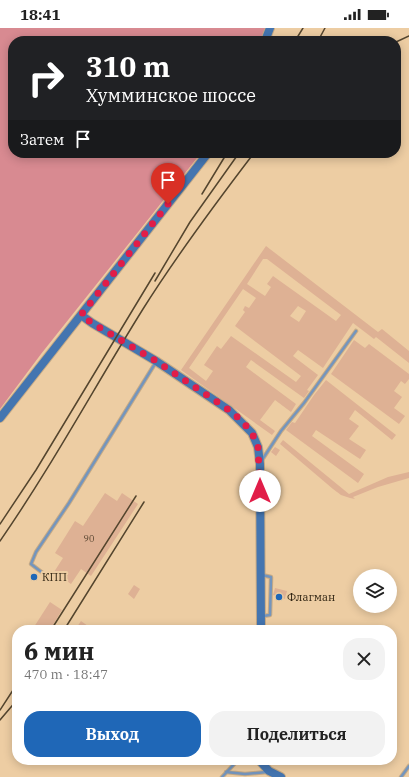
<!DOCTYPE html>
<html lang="ru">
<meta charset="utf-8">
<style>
:root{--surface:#fff;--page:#f2f2f2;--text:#222;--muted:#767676;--accent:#1f67b7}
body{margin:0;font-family:"IBM Plex Serif",serif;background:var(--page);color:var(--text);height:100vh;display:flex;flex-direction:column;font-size:15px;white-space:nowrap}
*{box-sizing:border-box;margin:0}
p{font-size:13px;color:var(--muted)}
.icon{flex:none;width:22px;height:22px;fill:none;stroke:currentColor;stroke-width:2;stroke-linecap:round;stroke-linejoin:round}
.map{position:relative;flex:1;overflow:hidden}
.details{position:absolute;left:12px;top:597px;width:385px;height:140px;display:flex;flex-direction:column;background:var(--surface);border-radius:16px;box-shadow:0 2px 10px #0003}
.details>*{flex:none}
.top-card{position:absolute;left:8px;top:8px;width:393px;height:122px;border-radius:16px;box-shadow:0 2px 10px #0003;background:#202124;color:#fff;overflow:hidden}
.fabs{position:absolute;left:353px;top:541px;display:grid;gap:8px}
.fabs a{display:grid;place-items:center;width:44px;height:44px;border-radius:50%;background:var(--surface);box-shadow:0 2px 10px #0003;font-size:20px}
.pin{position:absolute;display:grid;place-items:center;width:34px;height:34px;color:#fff;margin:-41px -17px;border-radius:50% 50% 50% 0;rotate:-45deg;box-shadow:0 0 4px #0007}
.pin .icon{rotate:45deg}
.me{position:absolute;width:44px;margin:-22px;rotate:0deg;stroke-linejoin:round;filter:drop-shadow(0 0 3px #0008)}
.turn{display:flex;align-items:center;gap:14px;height:84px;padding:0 12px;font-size:18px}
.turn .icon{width:52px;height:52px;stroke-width:2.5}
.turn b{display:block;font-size:28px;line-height:34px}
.then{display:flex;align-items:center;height:38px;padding:0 12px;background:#0003;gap:8px;font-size:15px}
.round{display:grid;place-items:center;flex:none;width:42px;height:42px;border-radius:16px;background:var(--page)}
.overview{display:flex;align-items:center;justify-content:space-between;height:68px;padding:0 12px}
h1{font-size:24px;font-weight:800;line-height:30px}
.cta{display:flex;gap:8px;margin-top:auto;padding:8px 12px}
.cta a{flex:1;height:46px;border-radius:16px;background:var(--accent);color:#fff;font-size:16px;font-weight:800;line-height:46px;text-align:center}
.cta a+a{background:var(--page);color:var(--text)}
.status{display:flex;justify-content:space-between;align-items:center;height:28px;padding:0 20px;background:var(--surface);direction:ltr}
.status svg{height:11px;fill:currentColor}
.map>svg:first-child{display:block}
.green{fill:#d88a91}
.building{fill:#deb194;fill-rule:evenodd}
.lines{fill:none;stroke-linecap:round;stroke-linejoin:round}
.lane-casing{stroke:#c6aa85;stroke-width:4.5}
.secondary-casing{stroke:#c6aa85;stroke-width:10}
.lane{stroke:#7495bd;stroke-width:2.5}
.secondary{stroke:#4475b0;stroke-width:8}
.rail{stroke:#54452e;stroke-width:1.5}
.route{stroke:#e11d48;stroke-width:7;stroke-dasharray:0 12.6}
.poi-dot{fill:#1f67b7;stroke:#edcda3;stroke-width:1.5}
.labels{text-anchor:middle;stroke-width:4;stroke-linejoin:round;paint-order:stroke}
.number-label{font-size:9px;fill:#574430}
.poi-label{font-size:11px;fill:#2a1f0e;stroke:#edcda3;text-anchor:start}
</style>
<div class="status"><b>18:41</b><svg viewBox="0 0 49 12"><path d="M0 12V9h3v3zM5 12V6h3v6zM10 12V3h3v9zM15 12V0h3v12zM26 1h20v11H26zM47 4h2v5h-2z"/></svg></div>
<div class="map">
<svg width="409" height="749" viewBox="0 0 409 749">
<rect width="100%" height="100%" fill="#edcda3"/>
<!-- green -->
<path class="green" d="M0 0H266L261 13H13V125H201L41 326 0 381Z"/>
<!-- building -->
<path class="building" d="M266 218 378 304 382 301 409 323V335L376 309 374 311 353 295 323 340 298 322 293 328 318 347 307 362 309 363 304 370 251 332 246 339 296 376 291 384 275 372 260 392 275 403 272 407 181 342ZM263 231H267L341 287 336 293 273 248 267 256 271 259 265 268 247 256ZM243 261 256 270 249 280 245 278 243 282 245 284 235 298 301 348 296 354 231 308 221 321 217 318 204 337 213 343 206 353 189 340ZM298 278 306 283 299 294 290 288Z
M354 312 365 320 369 316 409 346V351L405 356 401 353 394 363 402 369 394 380 405 388 399 396 331 346Z
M326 352 396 407 392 412 355 382 349 391 359 398 349 411 366 422 360 431 316 402 312 408 364 446 358 455 286 402 292 394 295 395 314 367Z
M283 412 349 466 388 449 409 444V450L378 459 353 469 355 471 350 470 341 467 333 461 280 416Z
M275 419 280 422 276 428 271 424Z
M105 465 117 473 122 465 138 476 91 548 81 541 71 556 54 544 63 530 55 525 75 493 83 498Z
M134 557 140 561 134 571 128 566Z
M275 560 287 563 285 571 273 567Z
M50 574 62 582 50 602H32Z
M81 593 88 598 86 602H75Z"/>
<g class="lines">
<defs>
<path id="lane" d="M262 432 281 403 304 375 356 303
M44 546 31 536 36 524 69 475 156 334
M262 547 271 549V551L270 587 263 588
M226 744 245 746 267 744
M222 749 238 732
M401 749 409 738"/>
<path id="secondary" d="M265 13 270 0
M81 287 92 295 156 333 229 382 252 405 258 419 260 436 261 602
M0 390 208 125
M259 732 269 743 281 749"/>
</defs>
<!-- lane casing -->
<use href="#lane" class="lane-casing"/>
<!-- secondary casing -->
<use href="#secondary" class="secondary-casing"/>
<!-- lane -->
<use href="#lane" class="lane"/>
<!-- secondary -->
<use href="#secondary" class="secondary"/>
<!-- rail -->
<path class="rail" d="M295 13 303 0
M318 13 325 0
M396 14 409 8
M202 166 227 125
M155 253 190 194 239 125
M0 496 36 442 155 245
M0 513C52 438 95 358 143 281 177 227 215 176 254 125
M51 602 136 468
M64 602 144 474
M0 682 17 656
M0 692 17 672"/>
</g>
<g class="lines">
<!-- route -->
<path class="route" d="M168 176 81 287 92 295 156 333 229 382 242 393 252 405 258 419 260 463"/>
</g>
<!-- markers -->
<g class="poi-dot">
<circle cx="34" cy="549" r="4"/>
<circle cx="279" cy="569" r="4"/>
</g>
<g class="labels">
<!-- number labels -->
<g class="number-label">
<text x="89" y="514">90</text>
</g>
<!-- poi labels -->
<g class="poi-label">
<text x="42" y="553">КПП</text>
<text x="287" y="573">Флагман</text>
</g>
</g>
</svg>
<div class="fabs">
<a><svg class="icon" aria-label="layers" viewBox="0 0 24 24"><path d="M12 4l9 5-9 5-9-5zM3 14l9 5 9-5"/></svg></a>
</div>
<div class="pin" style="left:168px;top:176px;background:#d93025"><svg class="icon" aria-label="arrive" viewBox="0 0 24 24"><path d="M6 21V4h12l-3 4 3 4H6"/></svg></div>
<svg class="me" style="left:260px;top:463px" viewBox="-20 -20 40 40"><circle r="19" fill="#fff"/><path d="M0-13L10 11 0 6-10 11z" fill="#e11d48"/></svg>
<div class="top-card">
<div class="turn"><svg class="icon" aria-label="right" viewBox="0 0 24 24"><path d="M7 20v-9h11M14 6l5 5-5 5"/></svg><div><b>310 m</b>Хумминское шоссе</div></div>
<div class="then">Затем<svg class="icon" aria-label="arrive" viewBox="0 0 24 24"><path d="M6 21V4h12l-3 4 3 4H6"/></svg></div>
</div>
<section class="details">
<div class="overview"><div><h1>6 мин</h1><p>470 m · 18:47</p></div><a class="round"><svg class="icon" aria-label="close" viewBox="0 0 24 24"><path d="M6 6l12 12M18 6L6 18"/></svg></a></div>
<div class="cta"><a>Выход</a><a>Поделиться</a></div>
</section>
</div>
